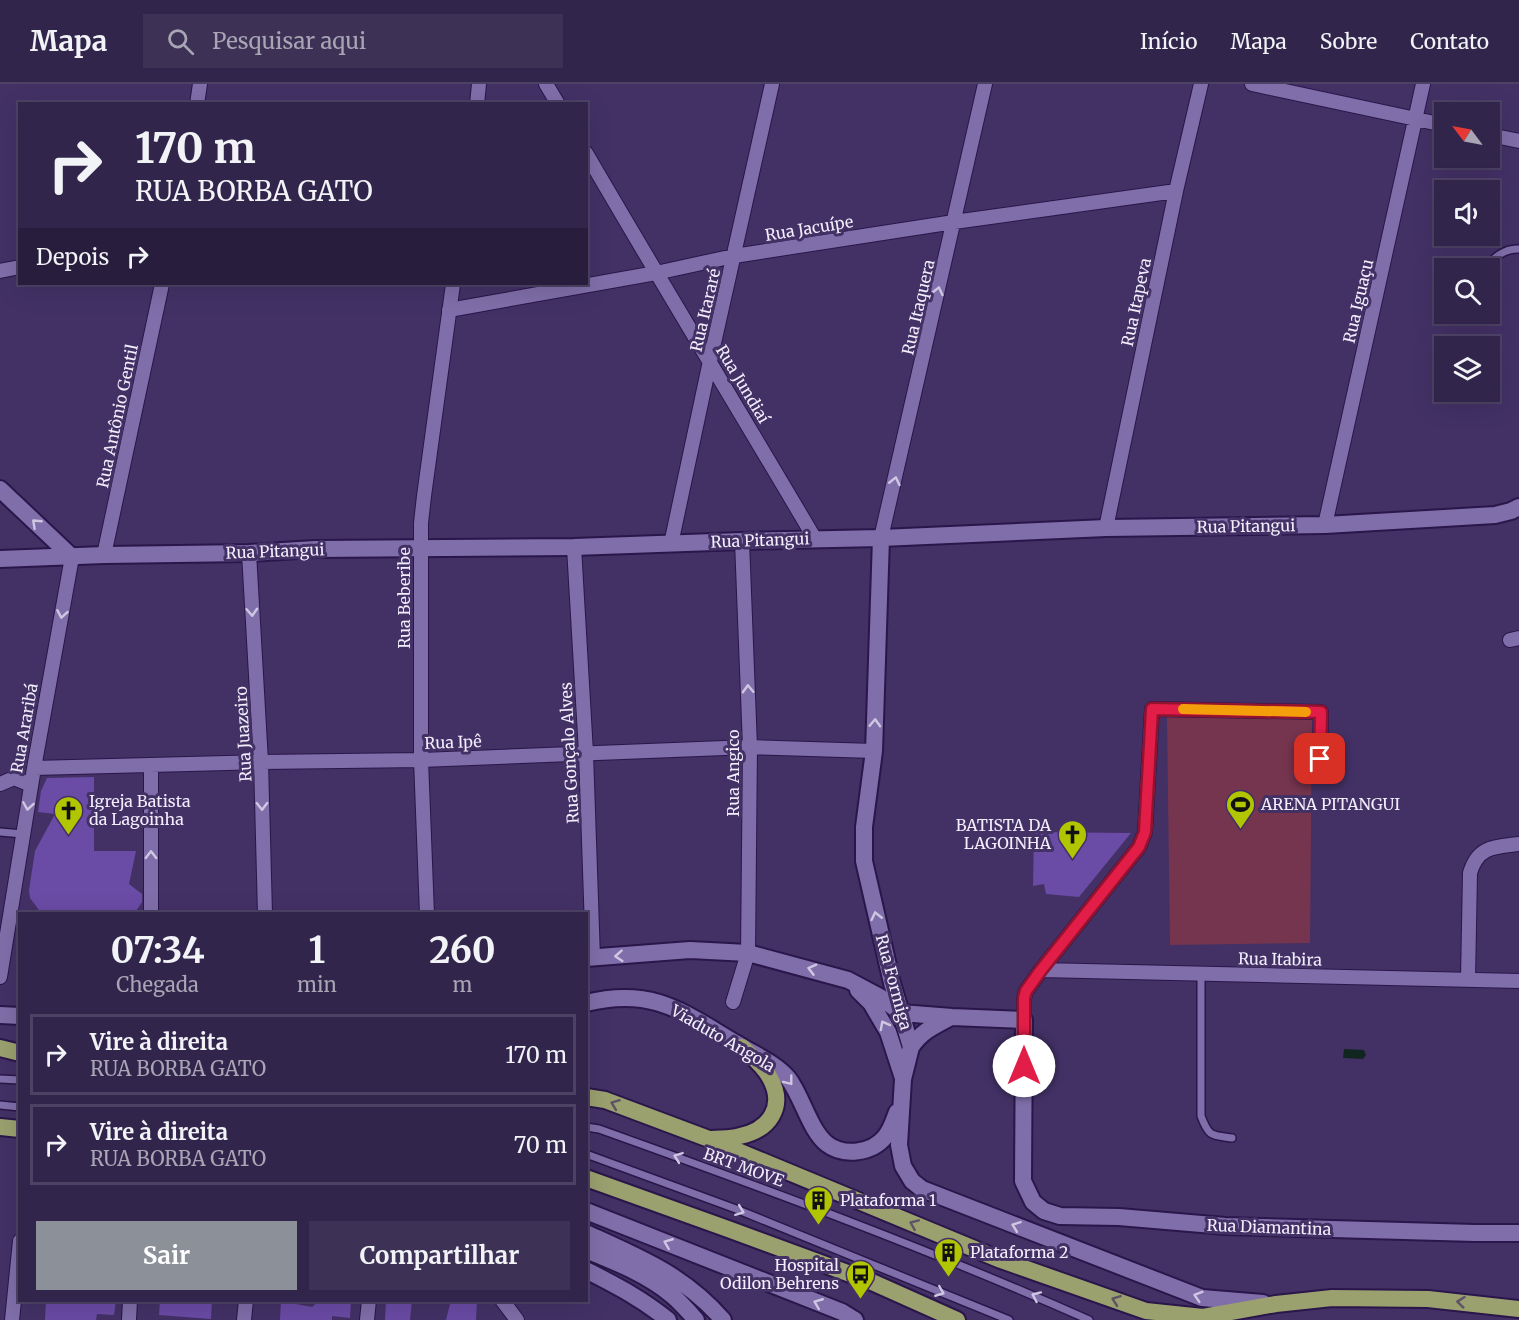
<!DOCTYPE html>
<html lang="pt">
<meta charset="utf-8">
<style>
:root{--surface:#32254c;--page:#3d3156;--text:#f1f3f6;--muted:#a8a5b5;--line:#4d4264;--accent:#8c9099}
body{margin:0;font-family:Merriweather,serif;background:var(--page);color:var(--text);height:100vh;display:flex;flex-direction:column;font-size:22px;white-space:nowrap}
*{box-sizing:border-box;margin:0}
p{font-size:20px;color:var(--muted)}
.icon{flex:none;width:33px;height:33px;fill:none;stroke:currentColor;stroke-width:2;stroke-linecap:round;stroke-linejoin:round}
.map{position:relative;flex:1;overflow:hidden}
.sheet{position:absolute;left:18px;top:828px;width:570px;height:390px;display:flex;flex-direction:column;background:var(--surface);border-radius:0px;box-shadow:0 6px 24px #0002,0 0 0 2px var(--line)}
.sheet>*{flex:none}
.top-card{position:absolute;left:18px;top:18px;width:570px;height:183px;border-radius:0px;box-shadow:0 6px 24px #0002,0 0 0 2px var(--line);background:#32254c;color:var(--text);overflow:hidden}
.needle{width:39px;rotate:302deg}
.tools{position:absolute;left:1434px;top:18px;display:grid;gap:12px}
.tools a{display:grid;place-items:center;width:66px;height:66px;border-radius:0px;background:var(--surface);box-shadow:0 6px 24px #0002,0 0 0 2px var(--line);font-size:30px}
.pin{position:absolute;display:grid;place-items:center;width:51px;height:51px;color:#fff;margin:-26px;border-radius:12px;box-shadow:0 3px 9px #0006}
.me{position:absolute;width:66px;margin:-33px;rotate:0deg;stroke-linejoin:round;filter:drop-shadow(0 0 4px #0008)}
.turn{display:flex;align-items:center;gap:21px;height:126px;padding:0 18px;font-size:27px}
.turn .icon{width:78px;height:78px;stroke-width:2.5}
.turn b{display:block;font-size:42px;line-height:51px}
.then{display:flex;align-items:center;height:57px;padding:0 18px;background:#0003;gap:12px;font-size:22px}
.eta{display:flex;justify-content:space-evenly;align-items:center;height:102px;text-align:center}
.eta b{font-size:36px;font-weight:700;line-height:42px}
.cta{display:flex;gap:12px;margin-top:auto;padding:12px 18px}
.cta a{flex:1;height:69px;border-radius:0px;background:var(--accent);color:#fff;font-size:24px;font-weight:700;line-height:69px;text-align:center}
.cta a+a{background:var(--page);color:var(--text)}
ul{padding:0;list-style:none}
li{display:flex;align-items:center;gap:18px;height:81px;margin:0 12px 9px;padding:0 6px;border:3px solid var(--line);border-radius:0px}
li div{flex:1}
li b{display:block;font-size:22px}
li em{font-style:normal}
header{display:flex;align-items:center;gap:36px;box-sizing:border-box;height:84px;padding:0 30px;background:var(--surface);border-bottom:2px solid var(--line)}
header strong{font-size:28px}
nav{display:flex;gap:33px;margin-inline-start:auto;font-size:21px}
.search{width:420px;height:54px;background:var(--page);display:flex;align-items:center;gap:15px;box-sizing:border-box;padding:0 21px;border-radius:0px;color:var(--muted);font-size:22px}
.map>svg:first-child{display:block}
.green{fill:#75354f}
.water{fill:#122621}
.building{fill:#6a4ba5}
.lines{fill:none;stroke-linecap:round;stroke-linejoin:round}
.service-casing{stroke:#2a164a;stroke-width:10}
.minor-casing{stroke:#2a164a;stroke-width:16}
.tertiary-casing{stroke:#2a164a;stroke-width:20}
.trunk-casing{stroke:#2a164a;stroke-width:20}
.service{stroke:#7f6ea9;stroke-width:7}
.minor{stroke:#7f6ea9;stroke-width:14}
.tertiary{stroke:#7f6ea9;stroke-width:16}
.trunk{stroke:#9aa06e;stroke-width:16}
.oneway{stroke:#cfc7e2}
.oneway2{stroke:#5d5268}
.route-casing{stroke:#92132f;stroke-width:15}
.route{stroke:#e11d48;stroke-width:10}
.slow{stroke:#f59e0b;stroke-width:10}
.labels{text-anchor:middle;stroke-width:6;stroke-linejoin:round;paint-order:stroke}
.street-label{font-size:16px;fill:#f1edfb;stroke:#433166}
.poi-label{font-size:16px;fill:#f1edfb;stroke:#433166;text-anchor:start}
</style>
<header>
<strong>Mapa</strong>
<div class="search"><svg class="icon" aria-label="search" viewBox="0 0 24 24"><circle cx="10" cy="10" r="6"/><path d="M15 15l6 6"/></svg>Pesquisar aqui</div>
<nav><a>Início</a><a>Mapa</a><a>Sobre</a><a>Contato</a></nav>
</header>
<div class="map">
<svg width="1519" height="1236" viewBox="0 0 1519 1236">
<rect width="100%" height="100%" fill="#433166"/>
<!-- green -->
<path class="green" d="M1312 630 1310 859 1170 861 1167 632Z"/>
<!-- water -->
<path class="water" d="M1344 965 1364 966 1366 971 1363 975 1343 974Z"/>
<!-- building -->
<path class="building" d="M94 693V767H136L129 800 142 810V818L134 830H42L30 814 29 806 35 767 55 730 38 728 41 707 47 694Z
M1034 748 1131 749 1079 813 1046 810 1044 800 1033 802Z
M46 1216H60L77 1220 81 1216H116L114 1231 97 1230 96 1236H45Z
M160 1216H212L211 1235 159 1231Z
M281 1216H292L296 1220 312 1223 320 1216H351L350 1234 332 1232V1236H280Z
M386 1216H412L410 1236H385Z
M451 1216H477L476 1236H446Z"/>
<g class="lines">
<defs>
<path id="service" d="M1485 184C1494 174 1504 164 1519 165
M1457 233 1459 230
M0 748 23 750
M1201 890V1032C1209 1053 1211 1051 1232 1054
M0 995 20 996
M0 1021 20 1023
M586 1043 599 1045C764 1104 929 1165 1089 1236
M586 1070 736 1125 1009 1236"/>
<path id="minor" d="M546 0 558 20
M1252 0 1444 41
M197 20 200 0
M477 20 479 0
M1490 51 1519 57
M586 69C661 198 739 326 815 455
M0 187 20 183
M449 226 656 189 734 172 954 138 1176 107
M1325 441 1423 0
M1106 444 1176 107 1201 0
M881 454 985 0
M671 460 710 277 772 0
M574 463 586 669 593 874
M249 469 261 678 265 830
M104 471 162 200
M1510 556 1519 554
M34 684 261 678 421 676 750 663 874 667
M0 700 14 694 31 701
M151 830V681
M427 830 421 676V439L424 412 453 200
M1041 886 1519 897
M0 893 34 684 72 473
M1468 895 1470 789C1478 762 1494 763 1519 760
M733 918 748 869 750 663 742 457
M1024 936V914L1026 907 1041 886 1139 763 1145 748 1152 625 1321 628 1320 675
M502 1216 517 1236
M12 1236 20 1157
M129 1236 130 1216
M244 1236 246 1216
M367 1236 369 1216"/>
<path id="tertiary" d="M0 405 72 473
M881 454 874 667 864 743V777L892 899 911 963 903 995 899 1061 903 1082 912 1097 922 1105 1202 1214 1263 1219
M0 475 104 471 249 469 315 465 574 463 742 457 881 454 1106 444 1325 441 1495 431 1511 427 1519 423
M586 874 690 866 748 869 848 896 880 913 901 929
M858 906 871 919 888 948 903 994
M586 919C654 902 684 929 739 961 755 971 775 979 788 994 802 1012 810 1047 827 1060 844 1073 872 1069 885 1053 891 1046 894 1036 897 1028
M901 929 952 933 1024 936 1023 1097 1033 1118 1044 1127 1060 1132 1119 1133 1225 1142 1475 1149H1519
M0 931 20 932
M911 963C922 947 934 942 951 933
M586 1127 842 1228 855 1236
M586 1149C639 1173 684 1191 723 1236
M586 1166C616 1178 648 1191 673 1212 681 1219 689 1228 696 1236
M586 1186C617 1202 641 1214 668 1236"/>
<path id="trunk" d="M0 964 20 969
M586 1013 605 1016 709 1055 1001 1176 1146 1227 1203 1233 1276 1220 1332 1214 1428 1215 1519 1225
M0 1043 20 1045
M712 1055C721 1054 731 1055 740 1052 769 1046 786 1023 770 994 764 982 751 972 742 963
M586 1094 728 1145 872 1198 957 1236"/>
</defs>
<!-- service casing -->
<use href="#service" class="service-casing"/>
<!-- minor casing -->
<use href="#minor" class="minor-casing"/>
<!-- tertiary casing -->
<use href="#tertiary" class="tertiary-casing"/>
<!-- trunk casing -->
<use href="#trunk" class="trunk-casing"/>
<!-- service -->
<use href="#service" class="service"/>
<!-- minor -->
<use href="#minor" class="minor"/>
<!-- tertiary -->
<use href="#tertiary" class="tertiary"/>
<!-- trunk -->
<use href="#trunk" class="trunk"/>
</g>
<!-- one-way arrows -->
<defs><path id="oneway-chevron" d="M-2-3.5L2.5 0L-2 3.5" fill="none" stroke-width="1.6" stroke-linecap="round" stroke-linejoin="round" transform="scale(1.5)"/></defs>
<g class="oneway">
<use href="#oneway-chevron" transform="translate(938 207) rotate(-77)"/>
<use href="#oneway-chevron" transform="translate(895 397) rotate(-77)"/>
<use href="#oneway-chevron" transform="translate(36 439) rotate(-137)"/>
<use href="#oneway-chevron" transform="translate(252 528) rotate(87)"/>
<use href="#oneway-chevron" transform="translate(62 530) rotate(100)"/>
<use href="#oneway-chevron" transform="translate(748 605) rotate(-92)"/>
<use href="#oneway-chevron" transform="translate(875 639) rotate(-88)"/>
<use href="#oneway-chevron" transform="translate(28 722) rotate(99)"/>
<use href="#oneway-chevron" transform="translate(262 722) rotate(89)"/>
<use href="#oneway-chevron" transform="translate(151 771) rotate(-90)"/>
<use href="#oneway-chevron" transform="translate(876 832) rotate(-103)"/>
<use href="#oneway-chevron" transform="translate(619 872) rotate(176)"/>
<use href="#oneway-chevron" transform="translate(812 885) rotate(-165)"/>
<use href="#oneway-chevron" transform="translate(884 941) rotate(-118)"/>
<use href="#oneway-chevron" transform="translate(789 997) rotate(52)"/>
<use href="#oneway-chevron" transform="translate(678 1073) rotate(-160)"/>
<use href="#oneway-chevron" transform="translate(740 1127) rotate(21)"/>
<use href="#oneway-chevron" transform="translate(1016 1142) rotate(-159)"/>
<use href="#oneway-chevron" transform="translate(668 1159) rotate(-158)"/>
<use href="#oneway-chevron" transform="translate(940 1208) rotate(22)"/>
<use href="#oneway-chevron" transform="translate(1036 1212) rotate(-156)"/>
<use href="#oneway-chevron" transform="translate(1198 1212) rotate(-163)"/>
<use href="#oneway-chevron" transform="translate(818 1219) rotate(-158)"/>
</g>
<g class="oneway2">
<use href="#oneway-chevron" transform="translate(615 1020) rotate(-159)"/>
<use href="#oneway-chevron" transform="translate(914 1140) rotate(-157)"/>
<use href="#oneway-chevron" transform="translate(1116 1216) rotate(-160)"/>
<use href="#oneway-chevron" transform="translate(1461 1218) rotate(-174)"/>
</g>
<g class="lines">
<defs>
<path id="route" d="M1024 982V914L1026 907 1041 886 1139 763 1145 748 1152 625 1321 628 1320 675"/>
</defs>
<!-- route casing -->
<use href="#route" class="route-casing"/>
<!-- route -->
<use href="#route" class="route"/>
<!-- slow -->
<path class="slow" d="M1183 625 1306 628"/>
</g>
<!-- icons -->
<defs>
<symbol id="stadium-pin" viewBox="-11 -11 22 30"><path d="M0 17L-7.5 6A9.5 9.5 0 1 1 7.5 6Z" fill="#b1c500" stroke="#433166"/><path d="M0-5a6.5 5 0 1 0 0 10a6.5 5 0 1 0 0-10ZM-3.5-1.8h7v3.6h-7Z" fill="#111"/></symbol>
<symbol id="church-pin" viewBox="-11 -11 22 30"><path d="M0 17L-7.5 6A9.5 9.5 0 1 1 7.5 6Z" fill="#b1c500" stroke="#433166"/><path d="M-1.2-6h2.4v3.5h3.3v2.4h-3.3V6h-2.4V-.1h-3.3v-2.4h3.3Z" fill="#111"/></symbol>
<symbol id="building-pin" viewBox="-11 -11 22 30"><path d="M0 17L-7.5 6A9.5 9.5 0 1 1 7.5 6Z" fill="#b1c500" stroke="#433166"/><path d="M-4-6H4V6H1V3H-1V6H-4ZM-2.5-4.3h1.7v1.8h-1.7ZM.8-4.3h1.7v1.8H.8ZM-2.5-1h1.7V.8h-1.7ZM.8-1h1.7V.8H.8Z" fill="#111"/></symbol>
<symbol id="bus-pin" viewBox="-11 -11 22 30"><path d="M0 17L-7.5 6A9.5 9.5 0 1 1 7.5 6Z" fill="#b1c500" stroke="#433166"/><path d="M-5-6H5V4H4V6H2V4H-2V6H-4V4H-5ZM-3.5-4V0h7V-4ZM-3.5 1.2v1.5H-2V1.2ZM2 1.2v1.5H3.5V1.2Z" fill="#111"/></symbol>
</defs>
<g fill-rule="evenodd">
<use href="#stadium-pin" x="1224" y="704" width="33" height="45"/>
<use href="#church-pin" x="52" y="710" width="33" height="45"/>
<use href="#church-pin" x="1056" y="734" width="33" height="45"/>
<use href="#building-pin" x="802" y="1100" width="33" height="45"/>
<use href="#building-pin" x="932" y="1152" width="33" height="45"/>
<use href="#bus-pin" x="844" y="1174" width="33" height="45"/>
</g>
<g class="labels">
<!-- street labels -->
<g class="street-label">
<text transform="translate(809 144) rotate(-9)" y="6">Rua Jacuípe</text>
<text transform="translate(1358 217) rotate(-77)" y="6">Rua Iguaçu</text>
<text transform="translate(1136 218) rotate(-78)" y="6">Rua Itapeva</text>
<text transform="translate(918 223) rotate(-77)" y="6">Rua Itaquera</text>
<text transform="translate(705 226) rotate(-77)" y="6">Rua Itararé</text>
<text transform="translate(743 300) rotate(59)" y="6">Rua Jundiaí</text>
<text transform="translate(117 332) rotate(-78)" y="6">Rua Antônio Gentil</text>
<text transform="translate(1246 442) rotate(-1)" y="6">Rua Pitangui</text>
<text transform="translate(760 456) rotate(-2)" y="6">Rua Pitangui</text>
<text transform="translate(275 467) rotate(-2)" y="6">Rua Pitangui</text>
<text transform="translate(404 514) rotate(-90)" y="6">Rua Beberibe</text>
<text transform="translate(24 644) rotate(-80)" y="6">Rua Araribá</text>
<text transform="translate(243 650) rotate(-93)" y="6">Rua Juazeiro</text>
<text transform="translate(453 658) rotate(-2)" y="6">Rua Ipê</text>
<text transform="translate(569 669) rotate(-93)" y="6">Rua Gonçalo Alves</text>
<text transform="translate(733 689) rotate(-90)" y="6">Rua Angico</text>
<text transform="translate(1280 875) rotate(1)" y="6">Rua Itabira</text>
<text transform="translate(894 898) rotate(75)" y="6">Rua Formiga</text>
<text transform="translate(723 954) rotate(30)" y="6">Viaduto Angola</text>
<text transform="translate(744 1083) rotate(20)" y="6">BRT MOVE</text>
<text transform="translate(1269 1143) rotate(2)" y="6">Rua Diamantina</text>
</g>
<!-- poi labels -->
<g class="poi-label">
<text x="89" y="723">Igreja Batista<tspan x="89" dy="18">da Lagoinha</tspan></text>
<text x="1261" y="726">ARENA PITANGUI</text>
<text x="1051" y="747" text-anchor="end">BATISTA DA<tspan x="1051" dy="18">LAGOINHA</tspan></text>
<text x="840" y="1122">Plataforma 1</text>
<text x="970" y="1174">Plataforma 2</text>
<text x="839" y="1187" text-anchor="end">Hospital<tspan x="839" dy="18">Odilon Behrens</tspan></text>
</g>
</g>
</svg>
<div class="tools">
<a><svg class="needle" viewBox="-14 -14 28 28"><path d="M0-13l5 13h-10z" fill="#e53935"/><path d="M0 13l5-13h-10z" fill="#a8a5b5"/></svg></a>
<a><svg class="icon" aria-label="sound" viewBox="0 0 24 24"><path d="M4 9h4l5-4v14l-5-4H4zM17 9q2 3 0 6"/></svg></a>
<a><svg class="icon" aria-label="search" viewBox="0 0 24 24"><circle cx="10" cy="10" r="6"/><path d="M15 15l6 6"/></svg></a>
<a><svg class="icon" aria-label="layers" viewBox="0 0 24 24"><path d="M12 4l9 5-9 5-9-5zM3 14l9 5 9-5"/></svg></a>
</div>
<div class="pin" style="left:1320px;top:675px;background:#d93025"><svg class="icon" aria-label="arrive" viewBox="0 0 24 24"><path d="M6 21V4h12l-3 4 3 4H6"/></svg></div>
<svg class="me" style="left:1024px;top:982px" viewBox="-20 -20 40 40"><circle r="19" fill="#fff"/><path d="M0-13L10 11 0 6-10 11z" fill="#e11d48"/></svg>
<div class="top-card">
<div class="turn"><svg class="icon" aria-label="right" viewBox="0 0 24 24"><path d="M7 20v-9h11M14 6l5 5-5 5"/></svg><div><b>170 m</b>RUA BORBA GATO</div></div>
<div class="then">Depois<svg class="icon" aria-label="right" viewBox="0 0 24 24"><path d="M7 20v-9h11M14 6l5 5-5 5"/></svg></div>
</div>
<section class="sheet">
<div class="eta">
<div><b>07:34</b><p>Chegada</p></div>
<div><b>1</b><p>min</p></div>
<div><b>260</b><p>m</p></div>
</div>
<ul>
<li><svg class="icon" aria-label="right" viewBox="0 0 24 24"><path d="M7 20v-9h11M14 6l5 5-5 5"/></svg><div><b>Vire à direita</b><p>RUA BORBA GATO</p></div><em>170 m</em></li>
<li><svg class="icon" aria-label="right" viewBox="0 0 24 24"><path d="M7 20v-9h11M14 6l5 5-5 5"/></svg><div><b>Vire à direita</b><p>RUA BORBA GATO</p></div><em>70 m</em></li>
</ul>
<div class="cta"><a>Sair</a><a>Compartilhar</a></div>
</section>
</div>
